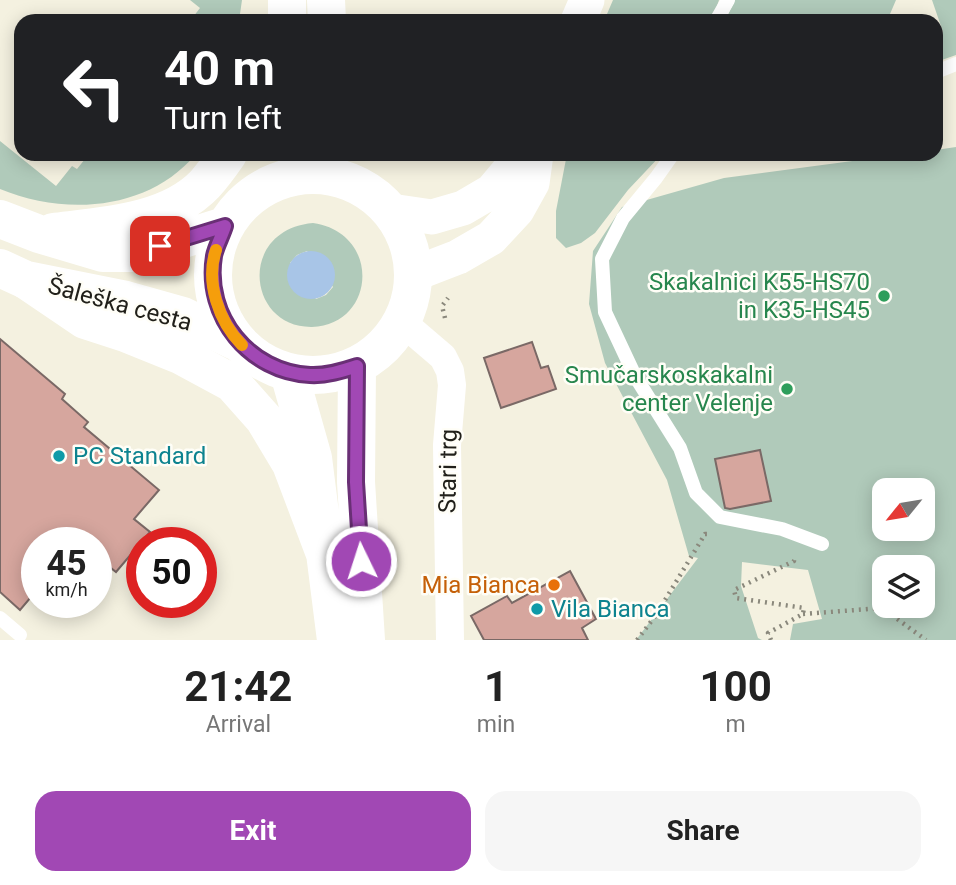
<!DOCTYPE html>
<meta charset="utf-8">
<style>
:root{--surface:#fff;--page:#f6f6f6;--text:#222;--muted:#767676;--accent:#a148b4}
body{margin:0;font-family:Roboto,sans-serif;background:var(--page);color:var(--text);height:100vh;display:flex;flex-direction:column;font-size:26px;white-space:nowrap}
*{box-sizing:border-box;margin:0}
p{font-size:23px;color:var(--muted)}
.icon{flex:none;width:38px;height:38px;fill:none;stroke:currentColor;stroke-width:2;stroke-linecap:round;stroke-linejoin:round}
.map{position:relative;height:640px;overflow:hidden}
.sheet{display:flex;flex-direction:column;background:var(--surface);flex:1}
.sheet>*{flex:none}
.top-card{position:absolute;left:14px;top:14px;width:929px;height:147px;border-radius:21px;box-shadow:0 4px 18px #0003;background:#202124;color:#fff;overflow:hidden}
.needle{width:46px;rotate:240deg}
.fabs{position:absolute;left:872px;top:478px;display:grid;gap:14px}
.fabs a{display:grid;place-items:center;width:63px;height:63px;border-radius:14px;background:var(--surface);box-shadow:0 4px 18px #0003;font-size:35px}
.speed{position:absolute;left:21px;top:527px;display:flex;gap:14px;font-size:35px;font-weight:700;text-align:center}
.speed>*{display:grid;place-content:center;width:91px;height:91px;border-radius:50%;background:var(--surface);box-shadow:0 4px 18px #0003;line-height:1}
.speed small{font-size:18px;font-weight:400}
.speed .limit{border:10px solid #d22;background:#fff;color:#111}
.pin{position:absolute;display:grid;place-items:center;width:60px;height:60px;color:#fff;margin:-30px;border-radius:14px;box-shadow:0 4px 10px #0006}
.me{position:absolute;width:77px;margin:-38px;rotate:356deg;stroke-linejoin:round;filter:drop-shadow(0 0 5px #0008)}
.turn{display:flex;align-items:center;gap:24px;height:147px;padding:0 35px;font-size:32px}
.turn .icon{width:91px;height:91px;stroke-width:2.5}
.turn b{display:block;font-size:49px;line-height:60px}
.eta{display:flex;justify-content:space-evenly;align-items:center;height:119px;text-align:center}
.eta b{font-size:42px;font-weight:700;line-height:49px}
.button{display:flex;gap:14px;margin-top:auto;padding:14px 35px}
.button a{flex:1;height:80px;border-radius:21px;background:var(--accent);color:#fff;font-size:28px;font-weight:700;line-height:80px;text-align:center}
.button a+a{background:var(--page);color:var(--text)}
.map>svg:first-child{display:block}
.green{fill:#b0caba;fill-rule:evenodd}
.water{fill:#a8c5e7}
.building{fill:#d6a69e;stroke:#7a6966;stroke-width:2}
.lines{fill:none;stroke-linecap:round;stroke-linejoin:round}
.path{stroke:#8a887c;stroke-width:4.5;stroke-dasharray:2 5;stroke-linecap:butt}
.service{stroke:#fff;stroke-width:14}
.minor{stroke:#fff;stroke-width:28}
.tertiary{stroke:#fff;stroke-width:35}
.secondary{stroke:#fff;stroke-width:38}
.primary{stroke:#fff;stroke-width:38}
.route-casing{stroke:#692f75;stroke-width:18}
.route{stroke:#a148b4;stroke-width:12}
.slow{stroke:#f59e0b;stroke-width:12}
.leisure-dot{fill:#2e9e5b;stroke:#fffef7;stroke-width:2.5}
.culture-dot{fill:#0f9aa8;stroke:#fffef7;stroke-width:2.5}
.food-dot{fill:#e8710a;stroke:#fffef7;stroke-width:2.5}
.labels{text-anchor:middle;stroke-width:5;stroke-linejoin:round;paint-order:stroke}
.leisure-label{font-size:24px;fill:#27864d;stroke:#fffef7;text-anchor:end}
.street-label{font-size:24px;fill:#21201a;stroke:#fffef7}
.culture-label{font-size:24px;fill:#0d838f;stroke:#fffef7;text-anchor:start}
.food-label{font-size:24px;fill:#c56008;stroke:#fffef7;text-anchor:end}
</style>
<div class="map">
<svg width="956" height="640" viewBox="0 0 956 640">
<rect width="100%" height="100%" fill="#f4f1e0"/>
<!-- green -->
<path class="green" d="M190 0H242L239 21H190L200 8Z
M613 0H719L712 21H604Z
M735 0H896L887 21H725Z
M932 0H956V55L936 62V35L943 32Z
M0 141 56 186 72 166 77 169 89 154H196C148 211 65 216 0 189Z
M956 147V640H790L793 624 822 619 808 570 742 562 741 586 758 638 762 640H636L698 558 689 556 667 480 605 363 589 304 593 251 622 207 724 178 905 154H936V150ZM884 490H922V528H884ZM884 567H922V606H884Z
M567 154H662L628 190 595 233 581 243 566 248 556 238V211Z
M313 223C382 233 376 325 312 327 247 328 237 230 313 223ZM307 251 333 287 326 295 316 299 290 263 297 255Z"/>
<!-- water -->
<path class="water" d="M287 275a24 24 0 1 1 48 0a24 24 0 1 1-48 0Z"/>
<!-- building -->
<path class="building" d="M0 339 65 394 62 399 88 422 84 427 159 490 134 519 150 532 116 572 96 556V542H37V590L20 610 0 592Z
M532 342 541 368 548 366 556 389 501 408 484 358Z
M760 450 771 501 730 509 725 508 715 459Z
M570 571 596 619 582 628 588 640H484L471 616 507 596 512 603Z"/>
<g class="lines">
<!-- path -->
<path class="path" d="M445 318 442 306 448 298
M803 614 882 608 926 640
M637 640 656 615 705 534H708
M771 640 768 633 803 614 804 608 736 598 734 590 794 561V557"/>
<!-- service -->
<path class="service" d="M716 21 728 0
M936 72 956 64
M673 154 656 178 623 218 602 259 605 312 635 376 680 448 696 493 720 517 782 529 822 544
M0 618 20 635"/>
<!-- minor -->
<path class="minor" d="M402 322 443 357 450 371 452 385 447 445 450 640"/>
<!-- tertiary -->
<path class="tertiary" d="M578 21 587 0
M391 211 432 217 463 208 492 191 523 154
M414 274 458 257 491 238 517 210 532 183 536 154"/>
<!-- secondary -->
<path class="secondary" d="M26 280 85 320 125 333 182 356 232 383 264 419 291 464 325 554
M357 366 356 482 366 640
M289 373 313 458 336 640"/>
<!-- primary -->
<path class="primary" d="M287 0V21
M326 0 327 21
M213 275a100 100 0 1 1 200 0a100 100 0 1 1-200 0Z
M0 219 39 234 103 253H138L225 226
M53 232C102 226 168 223 205 184 213 175 221 164 228 154
M0 268 26 280 126 300 183 316 239 343"/>
</g>
<g class="lines">
<defs>
<path id="route" d="M160 246 225 226C222 236 216 246 214 256 204 317 250 372 310 375 326 376 342 371 357 366L356 482 361 561"/>
</defs>
<!-- route casing -->
<use href="#route" class="route-casing"/>
<!-- route -->
<use href="#route" class="route"/>
<!-- slow -->
<path class="slow" d="M216 250C205 282 219 322 242 345"/>
</g>
<!-- markers -->
<g class="leisure-dot">
<circle cx="884" cy="296" r="7"/>
<circle cx="787" cy="389" r="7"/>
</g>
<g class="culture-dot">
<circle cx="59" cy="456" r="7"/>
<circle cx="537" cy="609" r="7"/>
</g>
<circle class="food-dot" cx="554" cy="585" r="7"/>
<g class="labels">
<!-- leisure labels -->
<g class="leisure-label">
<text x="870" y="290">Skakalnici K55-HS70<tspan x="870" dy="28">in K35-HS45</tspan></text>
<text x="773" y="383">Smučarskoskakalni<tspan x="773" dy="28">center Velenje</tspan></text>
</g>
<!-- street labels -->
<g class="street-label">
<text transform="translate(120 304) rotate(15)" y="8">Šaleška cesta</text>
<text transform="translate(448 471) rotate(-89)" y="8">Stari trg</text>
</g>
<!-- culture labels -->
<g class="culture-label">
<text x="73" y="464">PC Standard</text>
<text x="551" y="617">Vila Bianca</text>
</g>
<!-- food labels -->
<g class="food-label">
<text x="540" y="593">Mia Bianca</text>
</g>
</g>
</svg>
<div class="fabs">
<a><svg class="needle" viewBox="-14 -14 28 28"><path d="M0-13l5 13h-10z" fill="#e53935"/><path d="M0 13l5-13h-10z" fill="#767676"/></svg></a>
<a><svg class="icon" aria-label="layers" viewBox="0 0 24 24"><path d="M12 4l9 5-9 5-9-5zM3 14l9 5 9-5"/></svg></a>
</div>
<div class="speed"><div>45<small>km/h</small></div><div class="limit">50</div></div>
<div class="pin" style="left:160px;top:246px;background:#d93025"><svg class="icon" aria-label="arrive" viewBox="0 0 24 24"><path d="M6 21V4h12l-3 4 3 4H6"/></svg></div>
<svg class="me" style="left:361px;top:561px" viewBox="-20 -20 40 40"><circle r="17" fill="#a148b4" stroke="#fff" stroke-width="3"/><path d="M0-11L8 9 0 5-8 9z" fill="#fff"/></svg>
<div class="top-card">
<div class="turn"><svg class="icon" aria-label="left" viewBox="0 0 24 24"><path d="M17 20v-9H6M10 6l-5 5 5 5"/></svg><div><b>40 m</b>Turn left</div></div>
</div>
</div>
<section class="sheet">
<div class="eta">
<div><b>21:42</b><p>Arrival</p></div>
<div><b>1</b><p>min</p></div>
<div><b>100</b><p>m</p></div>
</div>
<div class="button"><a>Exit</a><a>Share</a></div>
</section>
